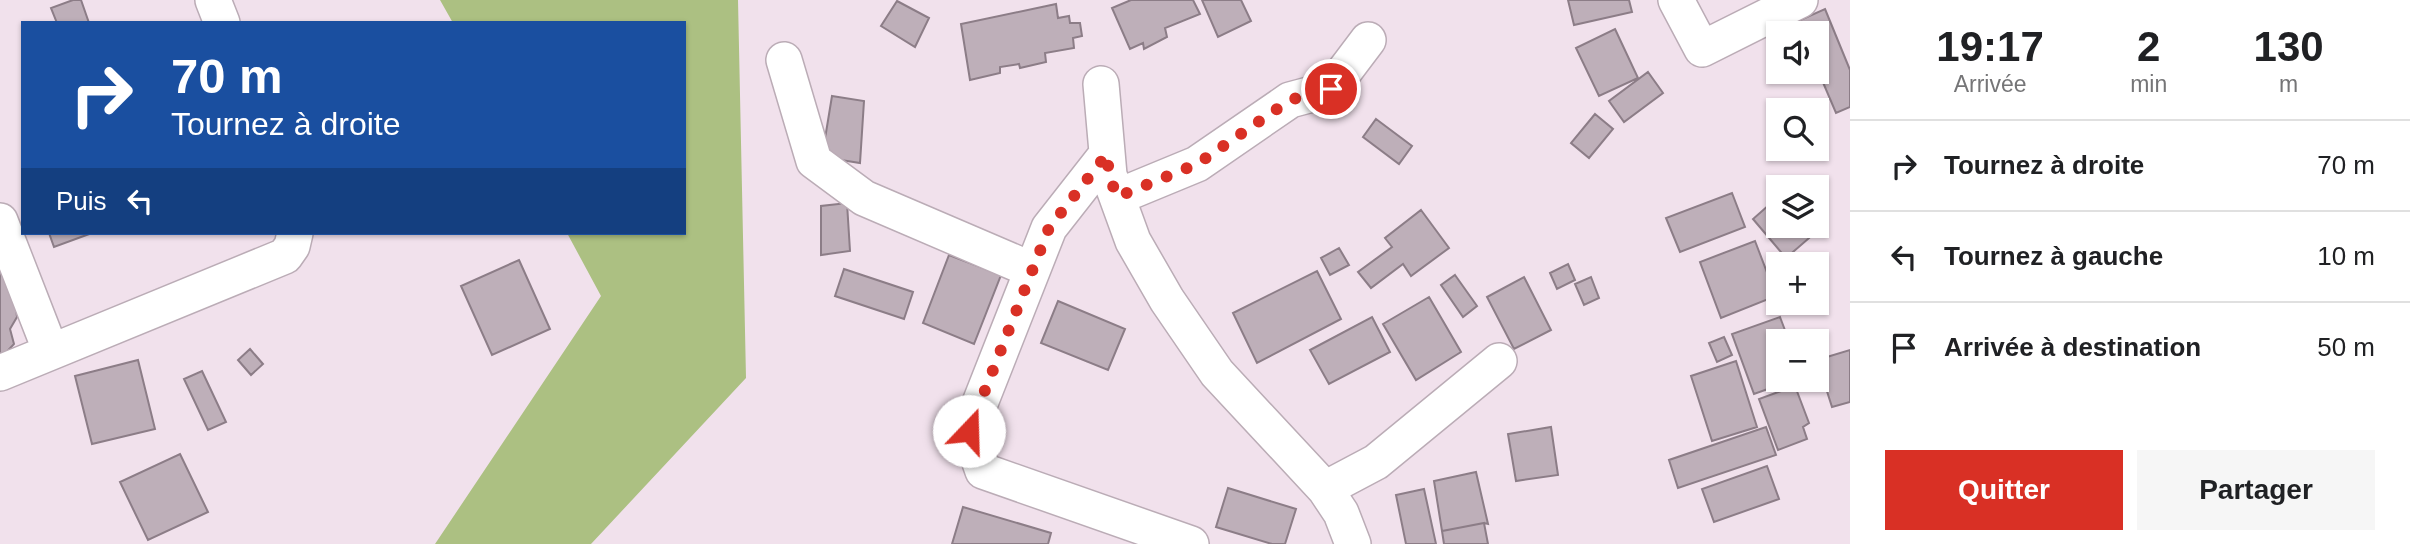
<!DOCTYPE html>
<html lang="fr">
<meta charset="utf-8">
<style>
:root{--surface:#fff;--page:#f6f6f6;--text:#202124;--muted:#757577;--line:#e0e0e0;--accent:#d93025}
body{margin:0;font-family:Helvetica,sans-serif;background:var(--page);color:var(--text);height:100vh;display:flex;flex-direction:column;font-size:26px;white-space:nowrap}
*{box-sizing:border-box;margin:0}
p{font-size:23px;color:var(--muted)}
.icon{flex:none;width:38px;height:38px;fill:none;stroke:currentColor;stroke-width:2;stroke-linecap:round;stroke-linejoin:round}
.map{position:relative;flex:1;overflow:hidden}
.drawer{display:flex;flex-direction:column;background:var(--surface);width:560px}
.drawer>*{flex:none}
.banner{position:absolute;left:21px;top:21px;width:665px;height:214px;border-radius:0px;box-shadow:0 2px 5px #0004;background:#1a4fa0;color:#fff;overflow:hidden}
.tools{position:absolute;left:1766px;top:21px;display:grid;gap:14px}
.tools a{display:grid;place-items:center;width:63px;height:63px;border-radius:0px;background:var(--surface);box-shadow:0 2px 5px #0004;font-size:35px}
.pin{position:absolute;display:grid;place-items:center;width:60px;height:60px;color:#fff;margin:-30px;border:4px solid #fff;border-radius:50%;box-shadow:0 2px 7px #0007}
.me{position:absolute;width:77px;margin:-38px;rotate:21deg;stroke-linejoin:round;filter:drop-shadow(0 0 5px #0008)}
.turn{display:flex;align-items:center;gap:24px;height:147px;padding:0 35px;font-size:32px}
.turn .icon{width:91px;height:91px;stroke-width:2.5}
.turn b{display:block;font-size:49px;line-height:60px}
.then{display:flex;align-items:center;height:66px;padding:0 35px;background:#0003;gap:14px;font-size:26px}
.eta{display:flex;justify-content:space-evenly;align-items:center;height:119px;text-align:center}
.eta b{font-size:42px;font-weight:600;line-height:49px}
.primary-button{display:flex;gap:14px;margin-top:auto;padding:14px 35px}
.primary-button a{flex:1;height:80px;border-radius:0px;background:var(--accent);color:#fff;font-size:28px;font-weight:600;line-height:80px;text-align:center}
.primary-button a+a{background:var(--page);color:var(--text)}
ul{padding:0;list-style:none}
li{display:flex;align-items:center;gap:21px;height:91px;padding:0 35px;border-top:2px solid var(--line)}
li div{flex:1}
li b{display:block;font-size:26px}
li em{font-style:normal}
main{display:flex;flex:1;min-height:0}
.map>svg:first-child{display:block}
.forest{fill:#acc082}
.building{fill:#beafb9;stroke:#8c7d87;stroke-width:2}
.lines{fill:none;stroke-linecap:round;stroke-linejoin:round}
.street-casing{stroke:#bbacb6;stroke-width:38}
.street{stroke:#fff;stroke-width:35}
.route{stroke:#d93025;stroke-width:12;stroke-dasharray:0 21.6}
</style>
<main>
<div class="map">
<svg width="1850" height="544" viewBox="0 0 1850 544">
<rect width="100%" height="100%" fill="#f1e1ec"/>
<!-- forest -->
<path class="forest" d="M440 0H738L746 378 591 544H435L601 296 567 233H684V23H453Z"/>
<!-- building -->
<path class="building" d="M73 0H81L89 23H57L51 8Z
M1131 0H1193L1200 14 1165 28 1167 37 1144 49 1143 43 1130 49 1112 8Z
M1202 0H1241L1251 21 1218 37Z
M1568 0H1629L1632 12 1574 25Z
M897 1 929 18 915 47 881 26Z
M1056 4 1058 18 1069 16 1070 23H1080L1082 36 1073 38 1074 48 1045 53 1046 62 1020 68 1019 64 1000 67V73L970 80 961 24Z
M1825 9 1850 70V107L1836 113 1816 66V33H1803L1798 21Z
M1615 29 1638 78 1599 96 1576 48Z
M1648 72 1663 93 1624 122 1609 101Z
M832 96 864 101 860 163 822 157Z
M1595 114 1613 129 1589 158 1571 143Z
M1376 119 1412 146 1399 164 1363 137Z
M1732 193 1745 227 1680 252 1666 218Z
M1778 197V226H1816V218L1823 226 1786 258 1753 219Z
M847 203 850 251 821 255V206Z
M1421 210 1449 248 1411 276 1403 264 1371 288 1358 272 1392 247 1385 238Z
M49 233H92L54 247Z
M1755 241 1776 296 1721 318 1700 262Z
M1339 248 1349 265 1330 275 1321 258Z
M949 255 1001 275 974 344 923 323Z
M519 260 550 329 492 355 461 286Z
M1568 264 1575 280 1557 289 1550 273Z
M844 269 913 292 904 319 835 296Z
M1317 271 1341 319 1257 363 1233 313Z
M5 273 15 299 17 317 10 329 14 344 0 359V274Z
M1455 275 1477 306 1463 317 1441 285Z
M1524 277 1551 330 1514 349 1487 297Z
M1591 277 1599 298 1584 305 1575 284Z
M1429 297 1461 352 1416 380 1383 324Z
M1058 301 1125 329 1108 370 1041 343Z
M1372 317 1390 352 1329 384 1310 350Z
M1780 317 1789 341H1778V380H1793L1754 394 1732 334Z
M1724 337 1732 355 1717 362 1709 343Z
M250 349 263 364 251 375 238 360Z
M1850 350V402L1832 407 1817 360Z
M138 360 155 429 92 444 75 376Z
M1736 361 1757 427 1712 441 1691 376Z
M202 371 226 422 208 430 184 379Z
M1795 386 1809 423 1803 427 1807 439 1778 450 1759 399Z
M1551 427 1558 475 1516 481 1508 434Z
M1766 427 1776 455 1678 488 1669 460Z
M180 454 208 512 148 540 120 482Z
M1767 466 1779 499 1714 522 1702 489Z
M1476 472 1488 524 1484 523 1442 531 1434 481Z
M1228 488 1296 509 1285 544H1272L1216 527Z
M1424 489 1436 544H1406L1396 495Z
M963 507 1051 533 1048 544H952Z
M1484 523 1488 544H1444L1442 531Z"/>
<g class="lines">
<defs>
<path id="street" d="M213 0 222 23
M1676 0 1702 49 1800 0
M784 60 814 161 864 198 1032 270
M1101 84 1109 175 1133 241 1167 300 1217 373 1325 489 1341 513 1353 544
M1107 154 1049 228 969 431 983 471 1191 544
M1117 197 1197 164 1290 100 1331 89 1368 40
M0 221 51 352
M0 373 285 256 292 246 295 233
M1325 489 1376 462 1499 361"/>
</defs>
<!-- street casing -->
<use href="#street" class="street-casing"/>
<!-- street -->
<use href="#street" class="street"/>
</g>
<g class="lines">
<!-- route -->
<path class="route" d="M969 431 1049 228 1107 154 1109 175 1117 197 1197 164 1290 100 1331 89"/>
</g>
</svg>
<div class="tools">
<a><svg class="icon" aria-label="sound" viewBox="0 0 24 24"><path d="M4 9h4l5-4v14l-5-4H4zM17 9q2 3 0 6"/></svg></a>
<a><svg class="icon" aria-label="search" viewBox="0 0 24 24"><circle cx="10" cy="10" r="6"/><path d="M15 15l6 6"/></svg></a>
<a><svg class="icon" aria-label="layers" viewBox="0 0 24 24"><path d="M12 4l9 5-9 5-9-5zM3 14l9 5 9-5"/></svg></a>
<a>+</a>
<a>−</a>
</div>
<div class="pin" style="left:1331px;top:89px;background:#d93025"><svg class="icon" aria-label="arrive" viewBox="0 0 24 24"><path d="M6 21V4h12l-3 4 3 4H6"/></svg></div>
<svg class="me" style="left:969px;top:431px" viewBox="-20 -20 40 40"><circle r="19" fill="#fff"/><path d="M0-13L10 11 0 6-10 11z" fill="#d93025"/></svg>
<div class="banner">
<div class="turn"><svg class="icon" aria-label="right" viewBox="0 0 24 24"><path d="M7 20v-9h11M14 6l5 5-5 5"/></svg><div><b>70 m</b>Tournez à droite</div></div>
<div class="then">Puis<svg class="icon" aria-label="left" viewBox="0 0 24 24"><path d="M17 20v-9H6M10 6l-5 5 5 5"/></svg></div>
</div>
</div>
<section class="drawer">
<div class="eta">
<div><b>19:17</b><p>Arrivée</p></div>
<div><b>2</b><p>min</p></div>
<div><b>130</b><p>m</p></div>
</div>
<ul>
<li><svg class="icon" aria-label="right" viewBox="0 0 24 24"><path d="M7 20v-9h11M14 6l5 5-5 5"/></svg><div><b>Tournez à droite</b></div><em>70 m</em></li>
<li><svg class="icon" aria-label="left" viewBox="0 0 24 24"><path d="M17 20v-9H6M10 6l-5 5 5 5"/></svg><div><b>Tournez à gauche</b></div><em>10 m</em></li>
<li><svg class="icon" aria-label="arrive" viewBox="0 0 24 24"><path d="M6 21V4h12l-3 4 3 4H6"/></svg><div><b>Arrivée à destination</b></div><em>50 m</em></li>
</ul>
<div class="primary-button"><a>Quitter</a><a>Partager</a></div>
</section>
</main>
